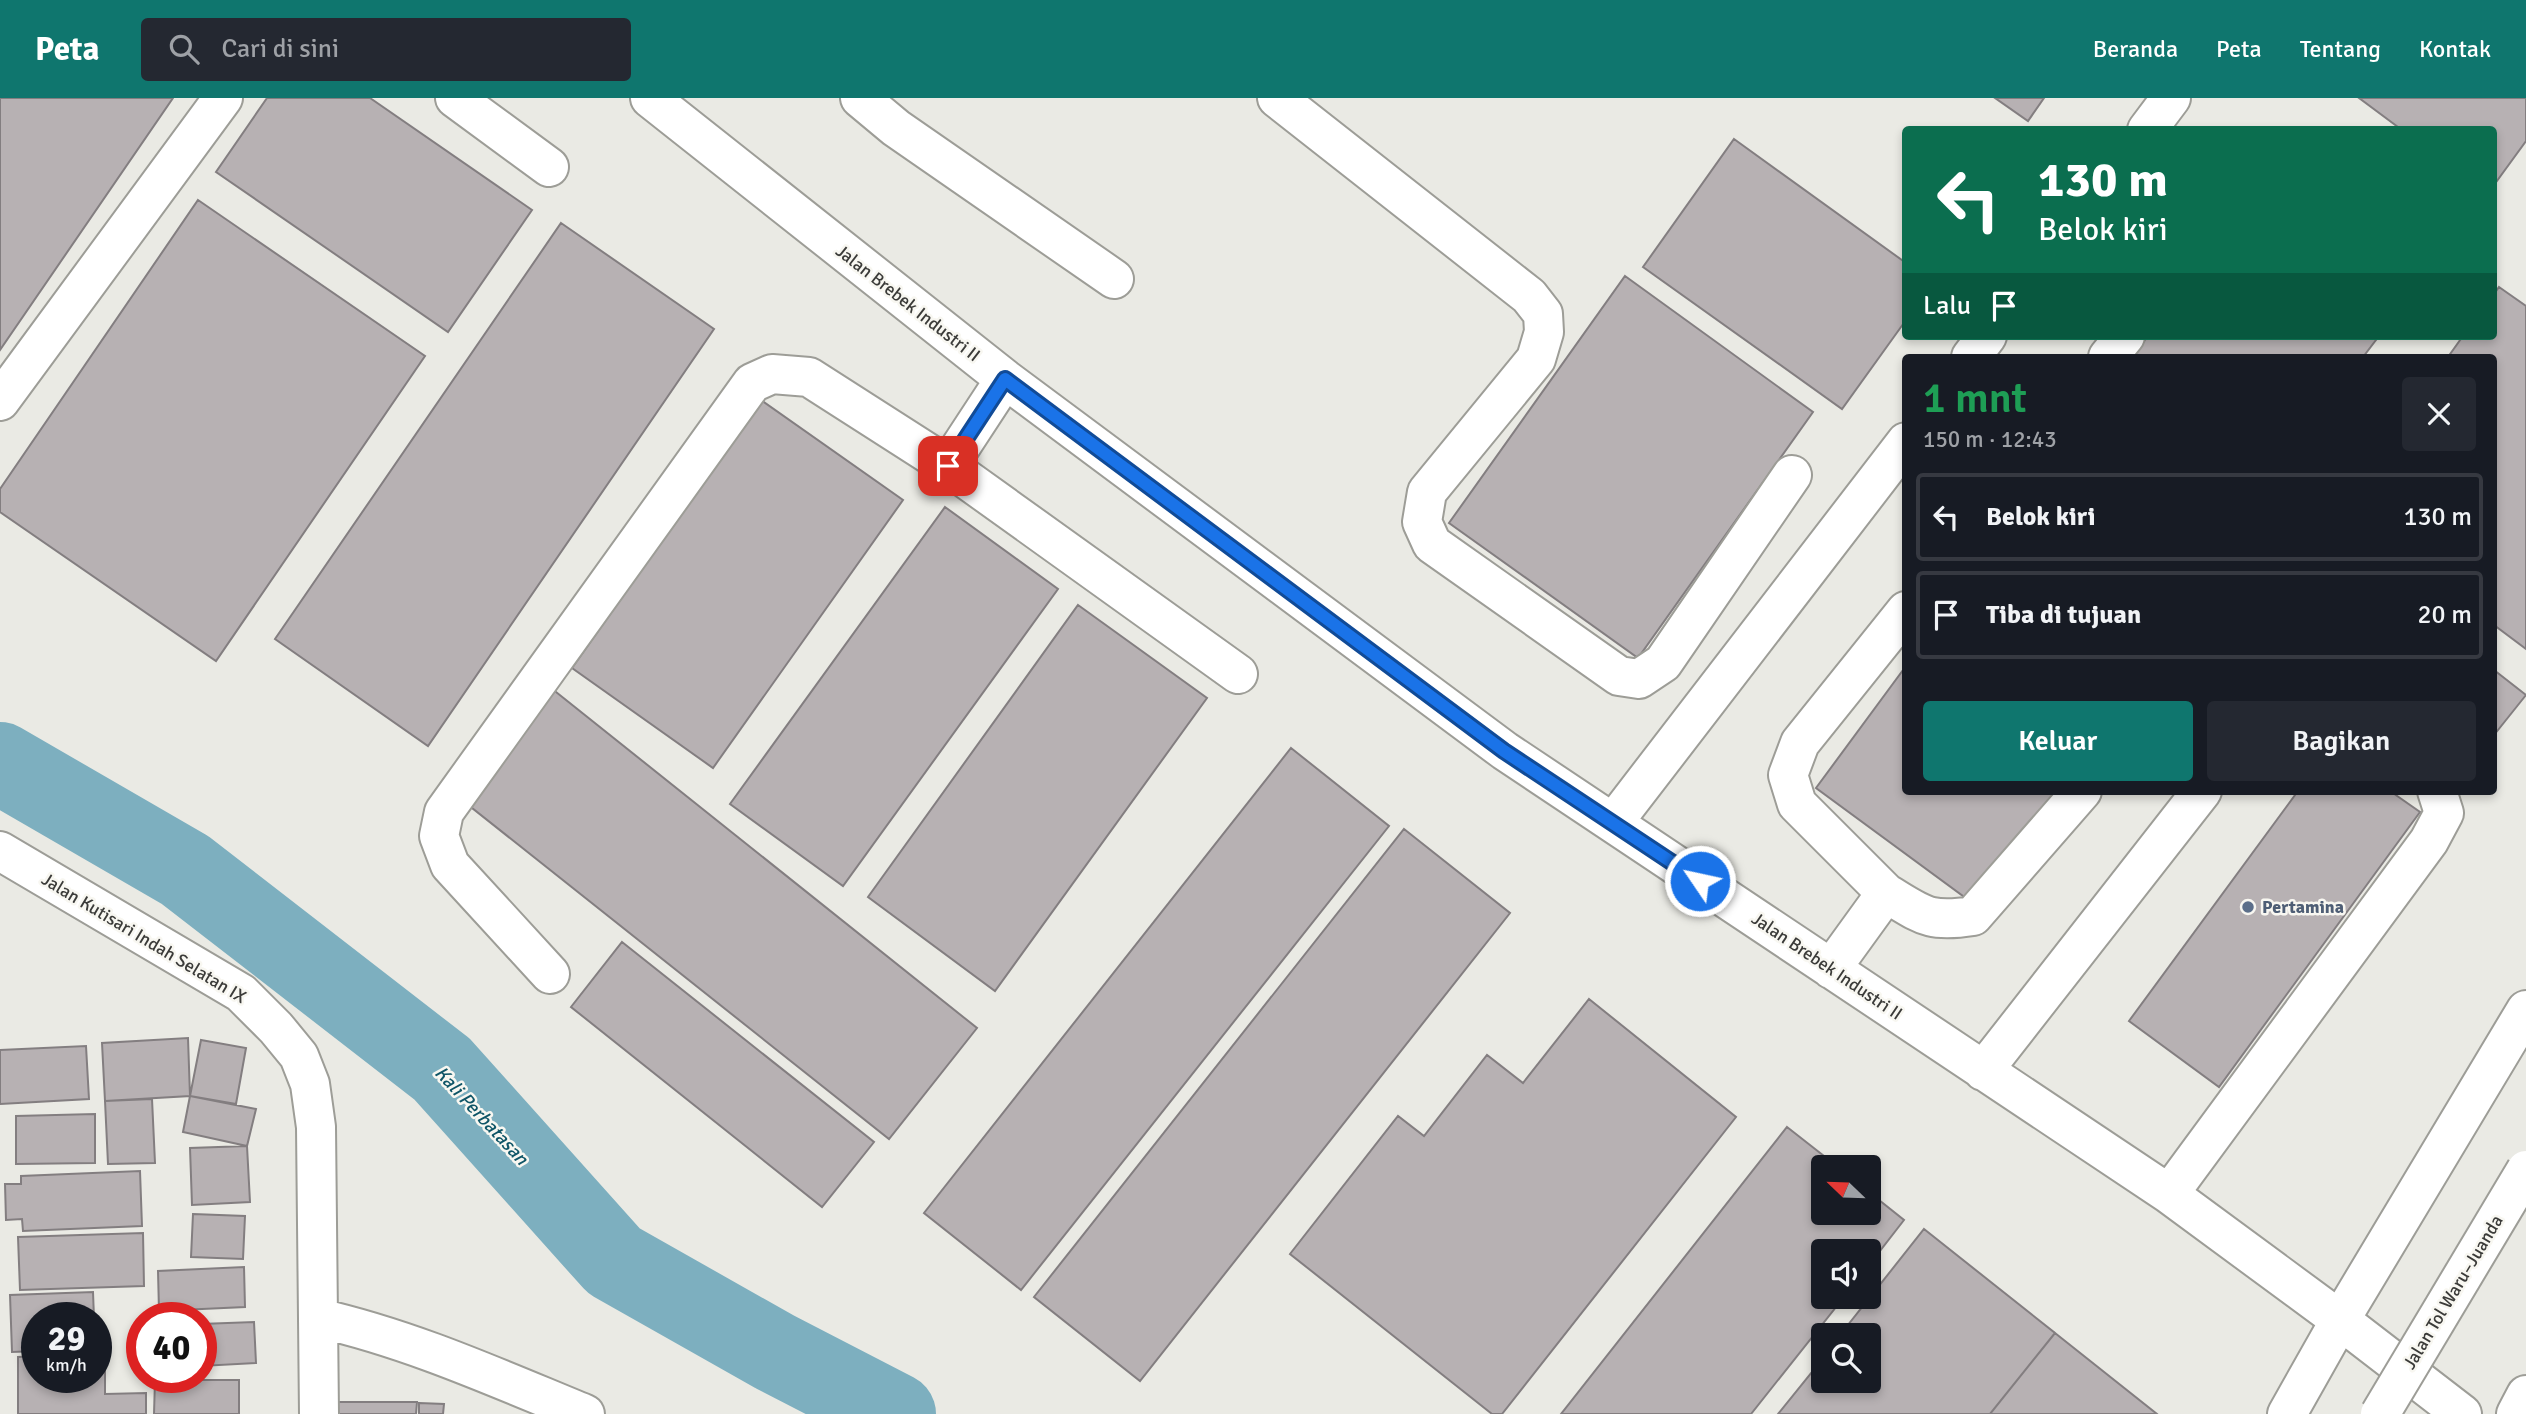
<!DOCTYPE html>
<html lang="id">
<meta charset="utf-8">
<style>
:root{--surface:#171b24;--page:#242831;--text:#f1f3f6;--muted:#9ea1a6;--line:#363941;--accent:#0f766e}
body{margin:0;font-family:Signika,sans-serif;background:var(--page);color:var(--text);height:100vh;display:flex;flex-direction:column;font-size:26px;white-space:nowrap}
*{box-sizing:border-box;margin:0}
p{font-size:23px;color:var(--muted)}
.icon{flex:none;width:38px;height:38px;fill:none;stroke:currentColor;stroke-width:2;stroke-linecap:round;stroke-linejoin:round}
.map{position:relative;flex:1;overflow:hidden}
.details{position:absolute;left:1902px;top:256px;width:595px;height:441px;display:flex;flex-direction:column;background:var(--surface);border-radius:7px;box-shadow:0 4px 10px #0003}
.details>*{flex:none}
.banner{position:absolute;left:1902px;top:28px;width:595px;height:214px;border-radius:7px;box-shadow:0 4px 10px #0003;background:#0b6e4f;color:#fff;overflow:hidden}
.needle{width:46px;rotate:293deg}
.tools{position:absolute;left:1811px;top:1057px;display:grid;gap:14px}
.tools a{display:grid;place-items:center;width:70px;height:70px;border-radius:7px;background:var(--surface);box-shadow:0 4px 10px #0003;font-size:35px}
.speed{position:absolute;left:21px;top:1204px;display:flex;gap:14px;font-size:35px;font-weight:700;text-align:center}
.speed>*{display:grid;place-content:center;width:91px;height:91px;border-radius:50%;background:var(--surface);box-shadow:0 4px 10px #0003;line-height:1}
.speed small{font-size:18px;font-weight:400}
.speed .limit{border:10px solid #d22;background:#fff;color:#111}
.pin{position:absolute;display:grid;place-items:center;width:60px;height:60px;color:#fff;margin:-30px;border-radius:14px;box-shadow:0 4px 10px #0006}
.me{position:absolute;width:77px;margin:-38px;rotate:304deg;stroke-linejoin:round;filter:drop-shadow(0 0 5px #0008)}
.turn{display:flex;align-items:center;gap:24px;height:147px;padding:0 21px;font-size:32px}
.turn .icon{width:91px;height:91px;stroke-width:2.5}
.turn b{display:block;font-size:49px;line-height:60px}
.then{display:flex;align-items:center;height:66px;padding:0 21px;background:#0003;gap:14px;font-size:26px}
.round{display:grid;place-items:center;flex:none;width:74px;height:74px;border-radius:7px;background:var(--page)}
.headline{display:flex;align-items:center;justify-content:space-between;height:119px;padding:0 21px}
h1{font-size:42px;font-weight:600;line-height:52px;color:#1e9e55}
.action{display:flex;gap:14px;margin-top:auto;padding:14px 21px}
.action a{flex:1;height:80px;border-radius:7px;background:var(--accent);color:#fff;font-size:28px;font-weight:600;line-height:80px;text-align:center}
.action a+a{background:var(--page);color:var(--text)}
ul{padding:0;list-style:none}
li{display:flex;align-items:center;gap:21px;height:88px;margin:0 14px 10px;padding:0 7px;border:4px solid var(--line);border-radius:7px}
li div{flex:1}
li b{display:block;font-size:26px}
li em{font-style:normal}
header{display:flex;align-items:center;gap:42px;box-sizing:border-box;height:98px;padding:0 35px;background:var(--accent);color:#fff}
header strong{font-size:33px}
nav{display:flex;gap:38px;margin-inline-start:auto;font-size:24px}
.search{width:490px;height:63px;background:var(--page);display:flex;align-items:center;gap:18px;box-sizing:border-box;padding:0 24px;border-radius:7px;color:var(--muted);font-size:26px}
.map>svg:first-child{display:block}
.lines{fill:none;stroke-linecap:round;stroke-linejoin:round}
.river{stroke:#7dafbf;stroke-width:82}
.building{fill:#b7b1b3;stroke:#837e80;stroke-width:2}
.minor-casing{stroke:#9d9d97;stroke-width:42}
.highway-casing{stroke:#9d9d97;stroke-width:42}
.minor{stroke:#fff;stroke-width:38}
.highway{stroke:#fff;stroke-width:38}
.highway-bridge-casing{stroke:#9d9d97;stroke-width:42;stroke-linecap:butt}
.highway-bridge{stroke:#fff;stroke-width:38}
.route-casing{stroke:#114b97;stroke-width:18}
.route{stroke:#1a73e8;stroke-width:12}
.service-dot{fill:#5c6f8a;stroke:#f8f7f1;stroke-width:2.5}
.labels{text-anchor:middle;stroke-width:5;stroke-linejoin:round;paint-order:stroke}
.street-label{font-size:18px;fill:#3b3b39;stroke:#f8f7f1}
.service-label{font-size:18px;font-weight:bold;fill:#4e5e75;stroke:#f8f7f1;text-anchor:start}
.water-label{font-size:19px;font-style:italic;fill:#0f5567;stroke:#f8f7f1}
</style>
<header>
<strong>Peta</strong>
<div class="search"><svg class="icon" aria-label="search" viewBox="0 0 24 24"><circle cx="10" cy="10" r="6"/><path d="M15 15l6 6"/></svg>Cari di sini</div>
<nav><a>Beranda</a><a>Peta</a><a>Tentang</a><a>Kontak</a></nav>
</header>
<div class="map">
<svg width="2526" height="1316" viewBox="0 0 2526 1316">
<rect width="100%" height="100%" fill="#eaeae4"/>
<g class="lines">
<!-- river -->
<path class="river" d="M0 665 185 772 442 971 614 1163 775 1254 895 1316"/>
</g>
<!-- building -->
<path class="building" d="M0 0H173L0 252Z
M267 0H370L532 112 448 234 216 74Z
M1995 0H2044L2028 23Z
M2359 0H2526V43L2494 87V32H2402Z
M1734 41 1906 165V222L1842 311 1643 169Z
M198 102 425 258 216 563 0 414V391Z
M561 125 714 231 428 648 275 541Z
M1625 178 1813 314 1638 560 1449 425Z
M2499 189 2526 208V551L2494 527V259H2448L2463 238H2494V196Z
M2148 238H2379L2363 259H2132Z
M761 302 903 402 713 670 572 570Z
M945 409 1058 491 843 788 730 706Z
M1078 507 1207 600 995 893 868 799Z
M1906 568V693H2063L1978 809 1816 690Z
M2494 572 2526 597 2494 637Z
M551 590 977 930 889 1041 462 702Z
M1291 650 1389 728 1021 1192 924 1115Z
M2298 693H2390L2420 714 2219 989 2129 923Z
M1404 731 1510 815 1140 1283 1034 1199Z
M622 844 874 1044 822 1109 571 909Z
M1589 901 1736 1019 1502 1316H1492L1290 1156 1398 1018 1424 1038 1487 957 1523 985Z
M188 940 190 998 105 1003 102 945Z
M201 942 246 950 236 1006 190 998Z
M86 948 89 1001 0 1006V952Z
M190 998 256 1011 247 1048 183 1034Z
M152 1001 155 1065 108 1066 105 1003Z
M95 1016V1065L16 1066V1018Z
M1787 1029 1838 1069H1824V1115H1869V1094L1904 1122 1869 1167V1153H1824V1199H1844L1751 1316H1561Z
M247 1048 250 1104 192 1107 190 1050Z
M140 1073 142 1128 23 1133 22 1121 6 1122 5 1086H21V1078Z
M193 1116 245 1118 243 1161 191 1159Z
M1924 1131 2055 1235 1990 1316H1778L1824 1259V1283H1869V1237H1840Z
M143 1135 144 1188 20 1192 18 1139Z
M244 1169 245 1209 159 1213 158 1173Z
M93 1194 94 1220H37V1253L12 1254 10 1197Z
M254 1224 256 1265 201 1268V1226Z
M2055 1235 2157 1316H1990Z
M96 1257H105V1296L146 1295V1316H18V1259L37 1258V1279H96Z
M155 1282H239V1316H154Z
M334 1304H417L416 1316H333Z
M419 1305 444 1306 443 1316H419Z"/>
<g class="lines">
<defs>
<path id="minor" d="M455 0 549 69
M650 0 1005 281 1505 653 2169 1096 2340 1222 2462 1316
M860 0 896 30 1114 181
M1277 0 1529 198 1543 216 1544 234 1536 261 1427 394 1422 424 1432 446 1619 578 1639 581 1663 565 1792 377
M2147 32 2171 0
M1971 259 1987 238
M2108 259 2125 238
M1005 281 948 368 1238 576
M0 303 223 0
M1613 725 1906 344
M0 753 241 895 276 930 299 958 310 986 316 1029 319 1316
M1886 795C1923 817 1928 825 1973 818L2082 693
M1831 871 1886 795 1797 706 1788 677 1800 645 1906 513
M550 876 450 767 439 738 444 714 752 285 772 276 809 279 948 368
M1983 973 2202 693
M2169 1096 2429 743 2444 715 2437 693
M318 1220C411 1241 497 1280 585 1316"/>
<path id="highway" d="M2287 1316 2340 1222 2526 912
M2516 1316 2526 1297"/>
</defs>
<!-- minor casing -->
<use href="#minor" class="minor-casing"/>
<!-- highway casing -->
<use href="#highway" class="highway-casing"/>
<!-- minor -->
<use href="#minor" class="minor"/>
<!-- highway -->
<use href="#highway" class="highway"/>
<defs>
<path id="highway-bridge" d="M2380 1316 2526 1072"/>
</defs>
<!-- highway-bridge casing -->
<use href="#highway-bridge" class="highway-bridge-casing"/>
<!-- highway-bridge -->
<use href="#highway-bridge" class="highway-bridge"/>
</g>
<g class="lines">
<defs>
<path id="route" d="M948 368 1005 281 1504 653 1700 783"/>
</defs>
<!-- route casing -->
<use href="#route" class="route-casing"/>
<!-- route -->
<use href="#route" class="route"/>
</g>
<!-- markers -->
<circle class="service-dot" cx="2248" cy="809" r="7"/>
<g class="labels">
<!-- street labels -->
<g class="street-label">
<text transform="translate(908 205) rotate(38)" y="6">Jalan Brebek Industri II</text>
<text transform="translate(144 840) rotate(31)" y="6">Jalan Kutisari Indah Selatan IX</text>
<text transform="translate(1827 868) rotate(34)" y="6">Jalan Brebek Industri II</text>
<text transform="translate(2453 1194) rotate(-59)" y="6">Jalan Tol Waru–Juanda</text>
</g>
<!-- service labels -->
<g class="service-label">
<text x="2262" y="815">Pertamina</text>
</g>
<!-- water labels -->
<g class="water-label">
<text transform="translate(482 1017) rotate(47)" y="7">Kali Perbatasan</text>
</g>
</g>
</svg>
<div class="tools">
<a><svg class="needle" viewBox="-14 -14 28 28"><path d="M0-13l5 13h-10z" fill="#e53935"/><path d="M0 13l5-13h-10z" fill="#9ea1a6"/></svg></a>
<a><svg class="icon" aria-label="sound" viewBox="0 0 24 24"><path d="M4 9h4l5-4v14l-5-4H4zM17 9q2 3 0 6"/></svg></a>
<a><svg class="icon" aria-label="search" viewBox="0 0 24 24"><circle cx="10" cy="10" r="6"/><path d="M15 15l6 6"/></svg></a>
</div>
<div class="speed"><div>29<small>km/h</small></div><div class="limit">40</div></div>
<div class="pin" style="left:948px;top:368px;background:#d93025"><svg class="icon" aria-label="arrive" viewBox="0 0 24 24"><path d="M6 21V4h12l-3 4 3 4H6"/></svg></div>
<svg class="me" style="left:1700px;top:783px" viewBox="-20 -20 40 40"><circle r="17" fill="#1a73e8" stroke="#fff" stroke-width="3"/><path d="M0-11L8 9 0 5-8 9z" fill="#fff"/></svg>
<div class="banner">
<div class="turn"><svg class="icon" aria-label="left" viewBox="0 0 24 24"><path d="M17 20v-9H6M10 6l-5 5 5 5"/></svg><div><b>130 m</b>Belok kiri</div></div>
<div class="then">Lalu<svg class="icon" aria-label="arrive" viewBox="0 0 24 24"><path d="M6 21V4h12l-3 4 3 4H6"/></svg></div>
</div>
<section class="details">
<div class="headline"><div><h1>1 mnt</h1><p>150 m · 12:43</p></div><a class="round"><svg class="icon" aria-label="close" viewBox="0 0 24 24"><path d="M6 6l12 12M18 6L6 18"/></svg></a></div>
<ul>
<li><svg class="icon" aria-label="left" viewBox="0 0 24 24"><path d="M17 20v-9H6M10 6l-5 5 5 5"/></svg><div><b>Belok kiri</b></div><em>130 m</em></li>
<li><svg class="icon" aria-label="arrive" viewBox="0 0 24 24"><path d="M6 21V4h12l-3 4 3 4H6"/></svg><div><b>Tiba di tujuan</b></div><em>20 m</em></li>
</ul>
<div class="action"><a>Keluar</a><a>Bagikan</a></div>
</section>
</div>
